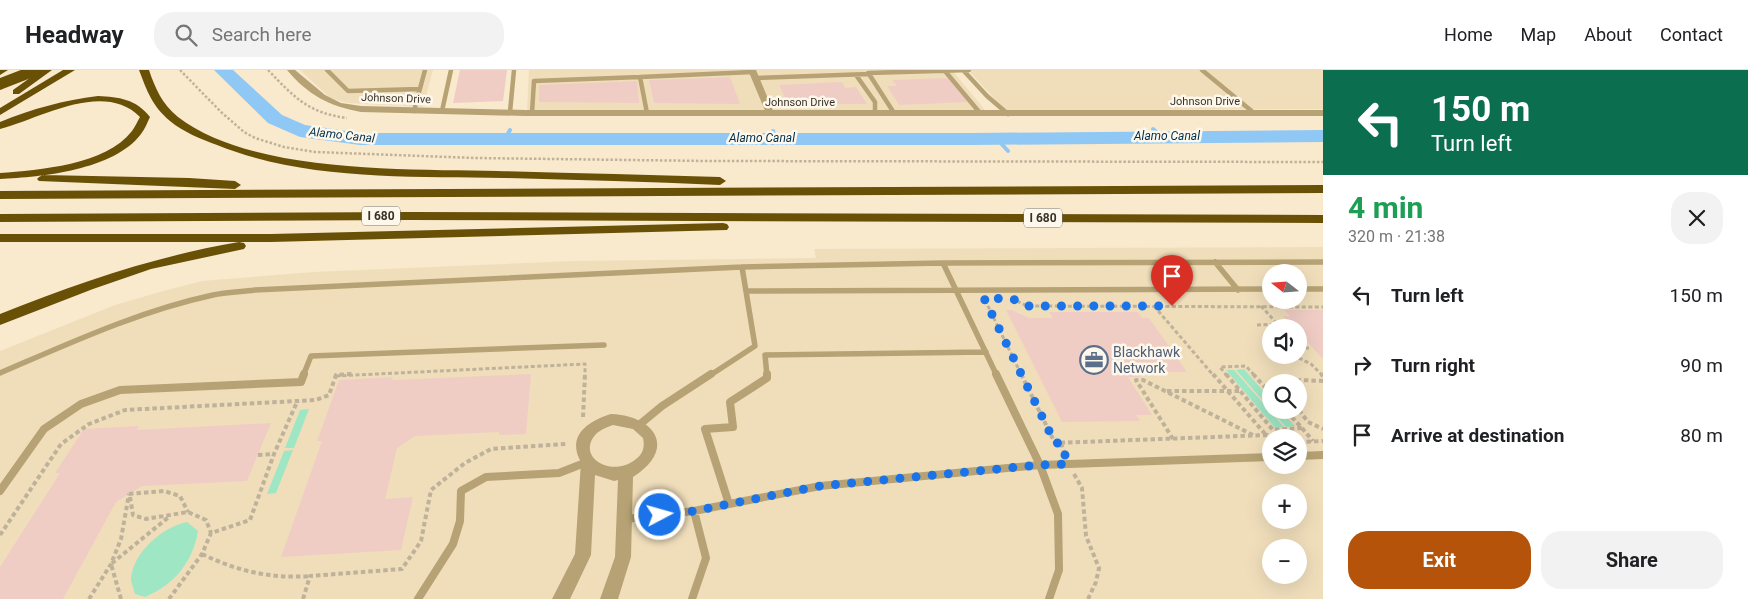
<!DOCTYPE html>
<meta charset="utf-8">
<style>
:root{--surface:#fff;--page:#f2f2f2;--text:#202124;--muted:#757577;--line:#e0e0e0;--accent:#b45309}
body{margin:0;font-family:Roboto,sans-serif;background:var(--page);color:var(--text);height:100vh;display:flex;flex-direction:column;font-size:19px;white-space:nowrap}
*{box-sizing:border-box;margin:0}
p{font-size:16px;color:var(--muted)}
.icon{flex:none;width:28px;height:28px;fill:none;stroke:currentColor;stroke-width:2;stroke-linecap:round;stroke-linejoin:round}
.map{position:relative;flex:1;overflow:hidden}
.side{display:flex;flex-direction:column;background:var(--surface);width:425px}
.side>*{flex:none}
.top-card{background:#0b6e4f;color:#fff;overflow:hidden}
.needle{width:32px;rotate:287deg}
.buttons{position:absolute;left:1262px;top:194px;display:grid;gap:10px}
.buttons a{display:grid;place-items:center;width:45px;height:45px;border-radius:50%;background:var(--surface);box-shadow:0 5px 20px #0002;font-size:25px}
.pin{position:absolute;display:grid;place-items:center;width:42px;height:42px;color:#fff;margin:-51px -21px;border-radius:50% 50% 50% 0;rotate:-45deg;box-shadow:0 0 5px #0007}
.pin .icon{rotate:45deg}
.me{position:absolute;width:55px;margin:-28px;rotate:84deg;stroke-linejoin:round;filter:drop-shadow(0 0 4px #0008)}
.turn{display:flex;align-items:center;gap:18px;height:105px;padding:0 25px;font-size:22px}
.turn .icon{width:65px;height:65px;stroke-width:2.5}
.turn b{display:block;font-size:35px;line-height:42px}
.round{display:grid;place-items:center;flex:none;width:52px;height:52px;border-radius:20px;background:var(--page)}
.headline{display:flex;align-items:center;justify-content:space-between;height:85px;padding:0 25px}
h1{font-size:30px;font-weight:700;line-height:38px;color:#1e9e55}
.action{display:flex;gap:10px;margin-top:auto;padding:10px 25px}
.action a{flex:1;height:58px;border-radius:20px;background:var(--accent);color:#fff;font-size:20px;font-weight:700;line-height:58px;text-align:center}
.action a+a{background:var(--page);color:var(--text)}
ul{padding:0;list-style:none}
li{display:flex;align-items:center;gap:15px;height:70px;padding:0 25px}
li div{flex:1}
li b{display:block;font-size:19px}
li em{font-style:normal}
header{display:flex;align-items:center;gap:30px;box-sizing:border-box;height:70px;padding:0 25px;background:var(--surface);border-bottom:1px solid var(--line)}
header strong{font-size:24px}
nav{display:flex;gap:28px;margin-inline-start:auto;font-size:18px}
.search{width:350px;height:45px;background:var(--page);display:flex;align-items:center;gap:12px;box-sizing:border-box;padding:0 18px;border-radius:20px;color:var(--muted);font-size:19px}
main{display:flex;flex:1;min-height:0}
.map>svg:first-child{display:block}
.built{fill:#f0debb;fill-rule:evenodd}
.green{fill:#9fe6c5}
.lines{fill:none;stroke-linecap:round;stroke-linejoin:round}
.stream{stroke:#8fc8f5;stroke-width:4}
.river{fill:#8fc8f5;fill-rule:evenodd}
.building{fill:#efcdc4}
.path-far2{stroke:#bfb29b;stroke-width:2.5;stroke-dasharray:2.5 2;stroke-linecap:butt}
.path-far1{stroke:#bfb29b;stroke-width:3;stroke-dasharray:4 2.5;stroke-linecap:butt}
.path{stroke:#bfb29b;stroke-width:4;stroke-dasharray:4.5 3;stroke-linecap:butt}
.service-far2{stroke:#b6a274;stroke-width:4.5}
.service-far1{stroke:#b6a274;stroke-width:5.5}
.service{stroke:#b6a274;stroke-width:8}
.minor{fill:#b6a274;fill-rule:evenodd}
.tertiary{fill:#b6a274;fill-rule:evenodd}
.motorway{fill:#695007;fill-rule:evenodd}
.rail-casing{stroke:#847a69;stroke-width:4}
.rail{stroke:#fef8ec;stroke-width:2.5;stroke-dasharray:8;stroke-linecap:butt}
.motorway-bridge{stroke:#695007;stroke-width:11}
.route{stroke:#1a73e8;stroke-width:9;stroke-dasharray:0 16.2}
.labels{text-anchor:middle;stroke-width:5;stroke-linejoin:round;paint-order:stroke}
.far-street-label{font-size:11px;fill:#383227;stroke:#fef8ec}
.far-water-label{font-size:12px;font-style:italic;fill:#002e4b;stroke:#fef8ec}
.shield{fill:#fef8ec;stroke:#736d62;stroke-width:1}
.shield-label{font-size:12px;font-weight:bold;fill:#383227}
.service-label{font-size:14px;fill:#4e5e75;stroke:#fef8ec;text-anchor:start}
</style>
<header>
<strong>Headway</strong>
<div class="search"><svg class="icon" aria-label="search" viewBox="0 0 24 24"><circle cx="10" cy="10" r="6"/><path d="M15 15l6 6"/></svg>Search here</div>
<nav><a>Home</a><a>Map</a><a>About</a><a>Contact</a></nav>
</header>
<main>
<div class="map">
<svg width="1323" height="529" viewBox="0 0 1323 529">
<rect width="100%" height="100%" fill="#f9e9cd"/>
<!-- built -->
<path class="built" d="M300 0H433L423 37 348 33 330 28Z
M529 0H952L985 40 527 41Z
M968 0H1323V39L1006 41Z
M1323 177V529H0V281L115 235 167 220 202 211 314 202 573 191 816 188 814 179ZM1271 202H1299V230H1271ZM1271 258H1299V285H1271ZM1271 312H1299V340H1271ZM1271 368H1299V395H1271ZM1271 422H1299V450H1271ZM1271 478H1299V505H1271Z"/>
<!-- green -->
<path class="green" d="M1244 299 1271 330V340H1280L1295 356 1286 357 1236 300Z
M1226 300H1234L1284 357 1275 358Z
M309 339 294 378H285L300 340Z
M293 380 276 423 267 424 284 381Z
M187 452 198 461C193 492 174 515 145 527L135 524C134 519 131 513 131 508 134 481 163 457 187 452Z"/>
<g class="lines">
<!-- stream -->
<path class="stream" d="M1153 59 1162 67
M773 61 776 69
M505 69 510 60
M997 69 1008 81"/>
<!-- river -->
<path class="river" d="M214 0H233L282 45 305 55 360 63H973L1323 60V72L973 75H360L300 67 268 53Z"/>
</g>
<!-- building -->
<path class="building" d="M460 0H507L503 31 453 33Z
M730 7 740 34 654 33 649 10Z
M948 8 968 32 899 35 887 16H897L892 10Z
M637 11 639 33 539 32V15Z
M842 12 845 18 856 17 867 34H788L779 15Z
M1006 240H1012L1029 248H1053L1049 242H1138L1142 248H1149L1187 302H1138L1141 307H1128L1152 345H1136L1140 351 1062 352Z
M1284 240H1323V289L1299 263V258H1294L1283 246H1290Z
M531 304 526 364 499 365V362L415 366 397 378 385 429 413 427 401 480 281 487 322 371H317L339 310 393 307 392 310Z
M271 353 247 411 142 416 116 432 63 529H0V497L60 403H55L84 359 139 356 137 360Z"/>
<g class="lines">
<!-- path-far2 -->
<path class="path-far2" d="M180 0 221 42 244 62 255 68 284 77 315 82 476 88 707 91 1323 92
M268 0C294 27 308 43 347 48"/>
<!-- path-far1 -->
<path class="path-far1" d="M985 230 1022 306
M1017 231 1027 236 1323 237
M1154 236 1214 306
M1261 236 1281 258
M1257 255 1278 254
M1299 278H1309
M1293 285 1311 294 1323 306
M336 306 585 294V306
M1227 306 1220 297 1246 296 1255 306"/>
<!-- path -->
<path class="path" d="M1021 304 1055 373 1267 365 1271 370
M1213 304 1266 365
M1226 304 1273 360 1302 358 1285 340
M1253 304 1271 324
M1321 304 1323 306
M1297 312 1300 310 1323 311
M1167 321H1240
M1299 340 1308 352 1323 359
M583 347 585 304
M1302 358 1313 371
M1173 369 1136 310H1143L1255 366
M1299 372 1323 371
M1061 373 1065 385
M258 385 274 384
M1074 404 1082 418 1086 466 1099 498 1096 512 1088 529
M129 424 164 421 180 426 188 442
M130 427 133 445 146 449 188 442 206 450 211 463
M0 465 61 374 89 354 125 340 316 330 329 325 336 305 352 304
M202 484C237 501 271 509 310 506
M89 529 111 494 121 469 129 424
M121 529 111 494 170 446
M169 529 202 484 211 463 250 450 274 384 297 332
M303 529 310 506 402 499 421 471 431 420 465 393 491 379 566 374"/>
<!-- service-far2 -->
<path class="service-far2" d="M327 0 348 21 420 19
M963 0 987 26 1008 44
M1202 0 1254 43
M945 1 980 43
M868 3 969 0
M856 5 875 32V43
M640 7 753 2
M756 8 869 4 894 43
M414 41 425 0
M442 41 451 0
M510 42 514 0
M532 43 534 11 640 7 647 43"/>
<!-- service-far1 -->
<path class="service-far1" d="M1215 192 1238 220
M1299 219H1323
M746 221 1271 219
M0 303C70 273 139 241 213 225 227 222 241 222 255 220L742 197
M303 306 311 286 604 275
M709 306 755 276 742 197 943 193
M767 306 765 285 986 282
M997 306 943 193 1323 192"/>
<!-- service -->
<path class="service" d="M996 304 1040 395 1058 444 1059 500 1049 529
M639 355 662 336 711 304
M1299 386 1323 385
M0 421 44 359 81 334 120 320 301 312 304 304
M729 434 705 359 733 357 730 332 767 308V304
M626 449 694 441 820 416 1040 395 1271 387
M418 529 453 474 460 451 461 421 486 407 559 403 587 392
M692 529 706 488 694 441"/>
<!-- minor -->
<path class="minor" d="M748 0H756L774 43 773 45 766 43Z
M611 344C656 346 677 379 633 407L631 487 618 529H600L615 487 618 410 614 411 595 405 591 485 570 529H552L575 484 581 392C566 366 588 351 611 344ZM613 355 633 359 643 368C645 377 643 384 636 389 612 409 575 387 596 364 600 360 607 357 613 355Z"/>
<!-- tertiary -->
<path class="tertiary" d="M287 0H295L325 25 341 33 361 36 525 40H1323V46H525L361 42C329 36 308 25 287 0Z"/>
<!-- motorway -->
<path class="motorway" d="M0 0H8L0 5Z
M41 0H52L19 24H13V20Z
M63 0H75L0 45V38Z
M139 0H149C155 18 162 34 178 47 252 104 407 99 497 101 572 103 646 105 720 107L726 111 720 115C648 112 576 110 504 108 409 106 307 111 217 75 201 69 183 62 170 51 152 36 147 21 139 0Z
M98 26C119 27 136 29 150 47 147 53 145 59 141 64 114 100 42 107 0 109V103C39 100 106 95 132 61 135 57 137 52 140 47 103 10 40 49 0 59V52C32 39 64 30 98 26Z
M43 105 189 108 235 111 241 115 235 119 39 111 37 109 39 107Z
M1323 115V123L0 129V121Z
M410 142 1323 145V153L410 150 0 152V144Z
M723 153 727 154 729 157 727 160 271 172H0V164H271Z
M239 172 244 173 246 176 244 179 151 199 93 219 0 255V244C78 213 156 186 239 172Z"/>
<defs>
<path id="rail" d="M0 18 27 0"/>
</defs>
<!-- rail casing -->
<use href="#rail" class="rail-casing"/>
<!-- rail -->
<use href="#rail" class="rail"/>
<!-- motorway-bridge -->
<path class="motorway-bridge" d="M0 14 36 0"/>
</g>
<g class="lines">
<!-- route -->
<path class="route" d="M660 445 694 441 820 416 1040 395 1068 394 1061 373H1055L984 228 1013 229 1027 236H1172"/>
</g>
<!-- icons -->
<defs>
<symbol id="office-ring" viewBox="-11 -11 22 22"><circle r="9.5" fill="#fef8ec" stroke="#5c6f8a" stroke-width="1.5"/><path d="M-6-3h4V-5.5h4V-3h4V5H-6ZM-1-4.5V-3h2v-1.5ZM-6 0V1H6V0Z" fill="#5c6f8a"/></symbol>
</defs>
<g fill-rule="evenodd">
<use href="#office-ring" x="1078" y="274" width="32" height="32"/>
</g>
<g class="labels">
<!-- far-street labels -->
<g class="far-street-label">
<text transform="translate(396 28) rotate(2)" y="4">Johnson Drive</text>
<text x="1205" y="35">Johnson Drive</text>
<text x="800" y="36">Johnson Drive</text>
</g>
<!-- far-water labels -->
<g class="far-water-label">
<text transform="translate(342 65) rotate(6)" y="4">Alamo Canal</text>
<text x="1167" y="70">Alamo Canal</text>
<text x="762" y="72">Alamo Canal</text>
</g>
<!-- shield labels -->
<g class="shield">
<rect x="362" y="136.5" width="38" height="19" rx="4"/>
<rect x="1024" y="138.5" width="38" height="19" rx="4"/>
</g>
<g class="shield-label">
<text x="381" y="150">I 680</text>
<text x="1043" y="152">I 680</text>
</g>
<!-- service labels -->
<g class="service-label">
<text x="1113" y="287">Blackhawk<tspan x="1113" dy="16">Network</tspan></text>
</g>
</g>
</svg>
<div class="buttons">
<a><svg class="needle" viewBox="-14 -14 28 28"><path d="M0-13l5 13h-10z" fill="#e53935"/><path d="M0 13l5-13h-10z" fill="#757577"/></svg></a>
<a><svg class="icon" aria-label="sound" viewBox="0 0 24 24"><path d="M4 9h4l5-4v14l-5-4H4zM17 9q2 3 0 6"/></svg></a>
<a><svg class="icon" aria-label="search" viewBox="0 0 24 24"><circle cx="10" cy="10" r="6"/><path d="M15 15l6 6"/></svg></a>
<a><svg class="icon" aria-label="layers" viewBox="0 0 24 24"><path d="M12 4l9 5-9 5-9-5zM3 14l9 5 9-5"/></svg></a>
<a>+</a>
<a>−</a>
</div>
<div class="pin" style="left:1172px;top:236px;background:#d93025"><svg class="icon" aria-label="arrive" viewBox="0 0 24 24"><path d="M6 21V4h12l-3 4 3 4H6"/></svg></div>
<svg class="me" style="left:660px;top:445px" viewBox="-20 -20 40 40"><circle r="17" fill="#1a73e8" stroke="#fff" stroke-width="3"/><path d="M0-11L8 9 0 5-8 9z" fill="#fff"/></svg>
</div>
<section class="side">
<div class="top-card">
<div class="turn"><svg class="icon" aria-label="left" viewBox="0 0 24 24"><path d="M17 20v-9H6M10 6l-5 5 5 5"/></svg><div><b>150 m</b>Turn left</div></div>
</div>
<div class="headline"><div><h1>4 min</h1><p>320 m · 21:38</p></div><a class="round"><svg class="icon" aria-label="close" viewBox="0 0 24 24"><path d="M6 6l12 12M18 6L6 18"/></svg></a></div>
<ul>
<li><svg class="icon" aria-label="left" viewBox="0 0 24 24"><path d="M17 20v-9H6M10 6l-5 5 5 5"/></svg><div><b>Turn left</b></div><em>150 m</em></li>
<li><svg class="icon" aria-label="right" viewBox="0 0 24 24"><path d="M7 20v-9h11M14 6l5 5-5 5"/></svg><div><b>Turn right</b></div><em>90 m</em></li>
<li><svg class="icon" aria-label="arrive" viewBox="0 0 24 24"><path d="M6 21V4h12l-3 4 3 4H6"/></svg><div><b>Arrive at destination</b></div><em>80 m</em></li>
</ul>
<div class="action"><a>Exit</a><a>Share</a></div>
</section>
</main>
